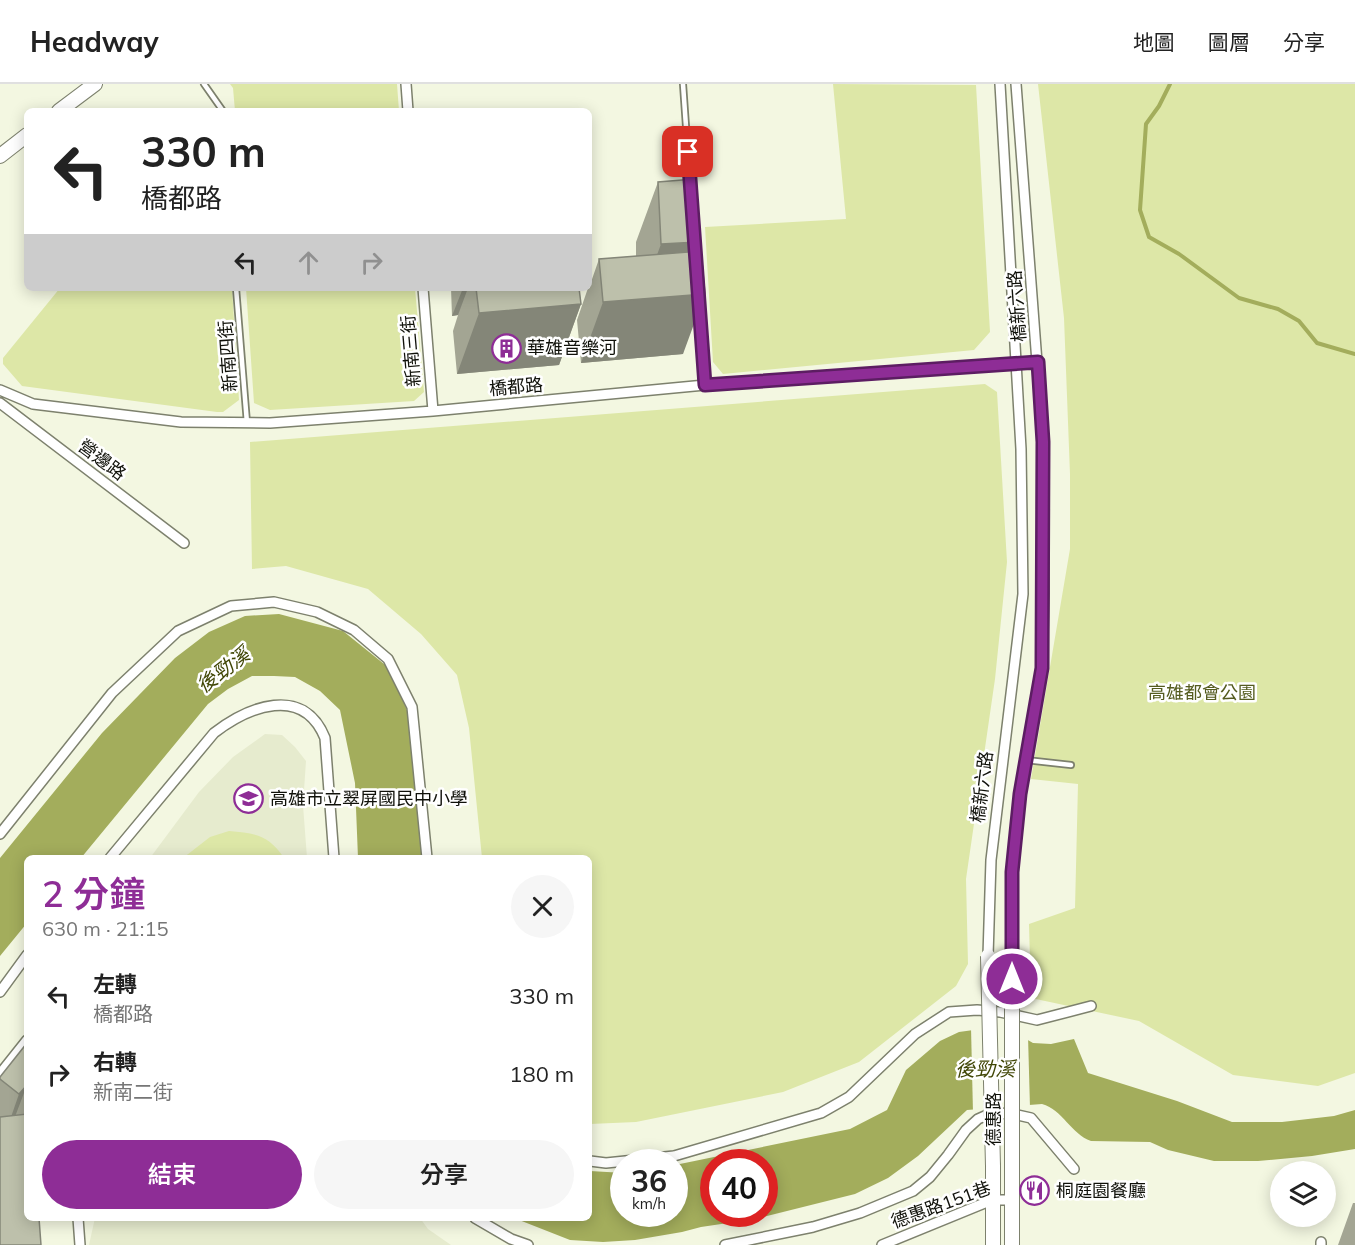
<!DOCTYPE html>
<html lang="zh-TW">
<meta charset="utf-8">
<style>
:root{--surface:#fff;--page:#f6f6f6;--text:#222;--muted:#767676;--line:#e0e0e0;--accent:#8e2d96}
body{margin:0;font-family:Mulish,"Noto Sans TC",sans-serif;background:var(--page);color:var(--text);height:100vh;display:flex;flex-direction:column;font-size:22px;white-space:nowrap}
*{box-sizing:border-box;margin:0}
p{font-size:20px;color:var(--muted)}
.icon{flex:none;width:33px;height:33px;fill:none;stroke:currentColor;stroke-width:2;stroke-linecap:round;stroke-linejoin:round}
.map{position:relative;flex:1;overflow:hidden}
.side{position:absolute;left:24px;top:771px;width:568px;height:366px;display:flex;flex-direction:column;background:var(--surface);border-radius:9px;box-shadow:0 3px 15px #0003}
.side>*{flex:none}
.top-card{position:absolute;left:24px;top:24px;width:568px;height:183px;border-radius:9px;box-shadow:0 3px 15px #0003;background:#fff;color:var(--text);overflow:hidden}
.controls{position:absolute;left:1270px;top:1077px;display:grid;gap:12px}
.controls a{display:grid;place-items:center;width:66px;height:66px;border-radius:50%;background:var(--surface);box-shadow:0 3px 15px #0003;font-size:30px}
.speed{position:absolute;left:610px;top:1065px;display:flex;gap:12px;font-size:30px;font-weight:700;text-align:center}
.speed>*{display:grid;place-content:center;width:78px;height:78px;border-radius:50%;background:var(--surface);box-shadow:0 3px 15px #0003;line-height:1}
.speed small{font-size:15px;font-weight:400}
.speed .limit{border:9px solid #d22;background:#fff;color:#111}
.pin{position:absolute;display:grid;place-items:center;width:51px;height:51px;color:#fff;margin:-26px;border-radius:12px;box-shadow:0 3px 9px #0006}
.me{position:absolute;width:66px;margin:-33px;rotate:0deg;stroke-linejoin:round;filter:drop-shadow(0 0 4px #0008)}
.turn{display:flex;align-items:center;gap:21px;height:126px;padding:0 18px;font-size:27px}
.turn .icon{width:78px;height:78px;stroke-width:2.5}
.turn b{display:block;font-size:42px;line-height:51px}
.lanes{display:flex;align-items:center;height:57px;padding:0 18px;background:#0003;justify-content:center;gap:30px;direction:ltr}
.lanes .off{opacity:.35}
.round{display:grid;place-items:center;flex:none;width:63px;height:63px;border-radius:32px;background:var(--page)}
.overview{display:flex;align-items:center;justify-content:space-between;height:102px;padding:0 18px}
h1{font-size:36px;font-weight:600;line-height:45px;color:var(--accent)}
.cta{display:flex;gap:12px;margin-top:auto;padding:12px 18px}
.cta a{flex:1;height:69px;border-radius:36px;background:var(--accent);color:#fff;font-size:24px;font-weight:600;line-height:69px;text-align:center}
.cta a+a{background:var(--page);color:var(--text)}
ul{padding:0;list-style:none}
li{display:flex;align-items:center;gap:18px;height:78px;padding:0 18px}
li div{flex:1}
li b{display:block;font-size:22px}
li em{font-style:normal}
header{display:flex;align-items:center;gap:36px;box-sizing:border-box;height:84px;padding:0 30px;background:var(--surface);border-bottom:2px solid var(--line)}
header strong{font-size:28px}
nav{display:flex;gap:33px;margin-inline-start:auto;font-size:21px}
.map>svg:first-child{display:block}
.built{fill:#e6ebce}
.green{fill:#dde7a7}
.water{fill:#a3ad5c;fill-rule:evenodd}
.pier{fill:#f3f7e1}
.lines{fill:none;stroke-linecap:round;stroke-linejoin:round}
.stream{stroke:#a3ad5c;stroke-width:4}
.lane-casing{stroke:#7d816d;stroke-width:8}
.street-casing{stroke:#7d816d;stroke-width:12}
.secondary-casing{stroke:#7d816d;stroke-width:16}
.lane{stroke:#fff;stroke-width:4.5}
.street{stroke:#fff;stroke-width:9}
.secondary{stroke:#fff;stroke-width:14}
.secondary-bridge-casing{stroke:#7d816d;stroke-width:16;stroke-linecap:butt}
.secondary-bridge{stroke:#fff;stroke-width:14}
.wall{fill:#a3a593}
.shaded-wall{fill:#848678}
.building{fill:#bdc0ab;stroke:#848678;stroke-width:1.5}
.route-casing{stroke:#5c1d62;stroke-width:15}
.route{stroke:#8e2d96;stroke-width:10}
.labels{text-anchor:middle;stroke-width:5;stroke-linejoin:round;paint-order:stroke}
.street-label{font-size:18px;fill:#10110a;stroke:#fff}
.poi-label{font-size:18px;fill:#10110a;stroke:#fff;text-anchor:start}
.park-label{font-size:18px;fill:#555c20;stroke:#fff}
.water-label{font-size:20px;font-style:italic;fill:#404605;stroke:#fff}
</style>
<header>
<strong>Headway</strong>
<nav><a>地圖</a><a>圖層</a><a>分享</a></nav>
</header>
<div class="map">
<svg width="1355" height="1161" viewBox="0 0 1355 1161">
<rect width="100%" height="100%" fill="#f3f7e1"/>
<!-- built -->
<path class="built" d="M265 650 282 651 295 663 306 677 303 721 307 774H150L199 708 233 673Z
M95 1134H420L428 1145 451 1161H89Z"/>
<!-- green -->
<path class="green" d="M230 0H397L399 27H235L233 4Z
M833 0 976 1 990 248 974 266 723 290 713 278 705 143 846 135Z
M1038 0H1355V989L1318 1002 1233 991 1139 937 1031 914 1029 840 1075 824 1078 700 1031 695 1070 465V390L1064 234Z
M60 204H232L239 316 223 328H217L22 302 3 280V274Z
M246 204H415L424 308 414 317 270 326 254 319Z
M985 300 997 308 1007 478 995 595 966 795 968 880 956 902 859 978 783 1008 636 1038 590 1040V774H482L469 644 457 591 421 550 368 505 286 482 252 485 250 358Z
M229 747C255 749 269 751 284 774H183L210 753Z"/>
<!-- water -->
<path class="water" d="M279 530 343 547 389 584 409 631 423 774H358L355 699 340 626 320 607 295 593 274 592H252L228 605 208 620 81 774H27V839L0 872V774L102 649 175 574 209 548 245 532Z
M988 944 1014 948 1033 959 1051 960 1074 955 1088 989 1177 1017 1232 1038H1282L1334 1032 1355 1026V1065L1312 1072 1258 1077H1214L1168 1066 1150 1058 1091 1057C1071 1050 1063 1026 1042 1020L967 1026 918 1072 888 1094 855 1110 755 1135 701 1143 682 1148 635 1156 603 1158 570 1156 514 1134H590V1087L624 1089V1130H675V1081L850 1045 887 1026 906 986 940 957 959 948ZM714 1078H765V1130H714Z"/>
<!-- pier -->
<path class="pier" d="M989 941 1015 945 1028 952 1030 1024 973 1029 971 943Z"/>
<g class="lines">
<!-- stream -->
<path class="stream" d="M1170 0 1159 22 1146 40 1140 126 1149 153 1179 170 1239 214 1278 225 1299 237 1317 259 1355 270"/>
<defs>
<path id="lane" d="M204 0 223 27
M683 0 690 99
M236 204 247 339
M699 221 705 301
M1026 676 1071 681"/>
<path id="street" d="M406 0 408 27
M423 204 433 327
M0 306 33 320 181 338 270 339 433 327 705 301 1038 278
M0 319 184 459
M0 750 112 609 178 547 231 522 274 518 317 528 354 546 388 575 412 623 427 774
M110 774 214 649C248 623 303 600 325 654L334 774
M988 872 991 776 1023 510 1021 365 1000 0
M1012 872V788L1020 709 1042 584 1044 509 1043 358 1016 0
M0 908 27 871
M0 990 27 956
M590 1077 606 1079 674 1072 821 1029 849 1013 915 950 949 928 977 926 1000 928 1037 936 1091 922
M78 1134 80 1161
M475 1134 511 1155 528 1161
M725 1161 813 1143 860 1129 913 1107 930 1093 948 1071 966 1046 978 1035 987 1031 1009 1029 1031 1034 1074 1085
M882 1161 992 1116H1012
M1321 1161V1158"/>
<path id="secondary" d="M59 27 95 0
M0 72 27 51
M993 1082V1161
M1012 1161V1082"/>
</defs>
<!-- lane casing -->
<use href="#lane" class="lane-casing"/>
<!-- street casing -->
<use href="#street" class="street-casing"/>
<!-- secondary casing -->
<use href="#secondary" class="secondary-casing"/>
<!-- lane -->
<use href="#lane" class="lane"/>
<!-- street -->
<use href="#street" class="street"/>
<!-- secondary -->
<use href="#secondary" class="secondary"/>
<defs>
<path id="secondary-bridge" d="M988 872 993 1082
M1012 872V1082"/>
</defs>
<!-- secondary-bridge casing -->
<use href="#secondary-bridge" class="secondary-bridge-casing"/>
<!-- secondary-bridge -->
<use href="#secondary-bridge" class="secondary-bridge"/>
</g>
<!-- wall -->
<path class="wall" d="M658 98 698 158 694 167 683 270 581 279 577 236 588 204H590V201L599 175 636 172V158Z
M451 204H579L581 220 559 281 457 290 453 247 458 231 452 232Z
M27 959V1134L0 1161V993Z
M1353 1119H1355V1161H1338Z"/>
<!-- shaded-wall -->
<path class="shaded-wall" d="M698 158 678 212 705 210 683 270 581 279 603 218 641 215 661 160Z
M463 204H468L458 231 452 232Z
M581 220 559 281 457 290 479 229Z
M27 1001 10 1046 3 1056 19 1010Z"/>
<!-- building -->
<path class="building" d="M694 95 698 158 661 160 658 98Z
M701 167 705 210 603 218 599 175Z
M476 204H579L581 220 479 229Z
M27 959V1001L19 1010 0 995V993Z
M27 1030V1134H39L41 1161H0V1033Z"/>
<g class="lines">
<defs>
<path id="route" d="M688 68 705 301 1038 278 1043 358 1042 584 1020 710 1012 788V895"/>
</defs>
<!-- route casing -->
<use href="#route" class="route-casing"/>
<!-- route -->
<use href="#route" class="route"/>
</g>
<!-- icons -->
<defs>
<symbol id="building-ring" viewBox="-11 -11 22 22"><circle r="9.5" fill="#fff" stroke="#8e2d96" stroke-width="1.5"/><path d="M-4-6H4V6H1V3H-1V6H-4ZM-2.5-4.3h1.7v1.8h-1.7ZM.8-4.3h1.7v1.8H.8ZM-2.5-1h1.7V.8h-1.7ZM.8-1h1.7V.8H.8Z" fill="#8e2d96"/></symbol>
<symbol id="school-ring" viewBox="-11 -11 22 22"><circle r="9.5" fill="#fff" stroke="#8e2d96" stroke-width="1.5"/><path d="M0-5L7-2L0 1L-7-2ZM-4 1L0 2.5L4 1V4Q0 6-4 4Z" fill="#8e2d96"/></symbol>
<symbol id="restaurant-ring" viewBox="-11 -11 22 22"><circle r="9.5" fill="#fff" stroke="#8e2d96" stroke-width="1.5"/><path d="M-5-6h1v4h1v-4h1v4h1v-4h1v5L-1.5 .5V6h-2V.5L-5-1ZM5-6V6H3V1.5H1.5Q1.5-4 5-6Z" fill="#8e2d96"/></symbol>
</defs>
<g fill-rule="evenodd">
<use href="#building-ring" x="490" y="248" width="33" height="33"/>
<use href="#school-ring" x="232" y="698" width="33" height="33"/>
<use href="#restaurant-ring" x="1018" y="1090" width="33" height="33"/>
</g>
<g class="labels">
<!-- street labels -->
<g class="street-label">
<text transform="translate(1017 222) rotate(-94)" y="6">橋新六路</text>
<text transform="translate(411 267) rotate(-95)" y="6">新南三街</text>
<text transform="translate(228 272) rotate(-94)" y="6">新南四街</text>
<text transform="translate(516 303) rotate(-5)" y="6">橋都路</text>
<text transform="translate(102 376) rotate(37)" y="6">營邊路</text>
<text transform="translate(982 703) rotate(-83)" y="6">橋新六路</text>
<text transform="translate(994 1035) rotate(-90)" y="6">德惠路</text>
<text transform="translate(941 1121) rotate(-20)" y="6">德惠路151巷</text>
</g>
<!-- poi labels -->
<g class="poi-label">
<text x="527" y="270">華雄音樂河</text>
<text x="270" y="721">高雄市立翠屏國民中小學</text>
<text x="1056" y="1113">桐庭園餐廳</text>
</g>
<!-- park labels -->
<g class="park-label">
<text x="1202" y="615">高雄都會公園</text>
</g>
<!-- water labels -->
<g class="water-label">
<text transform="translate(223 586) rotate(-37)" y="7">後勁溪</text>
<text x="985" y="992">後勁溪</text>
</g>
</g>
</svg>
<div class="controls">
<a><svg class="icon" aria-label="layers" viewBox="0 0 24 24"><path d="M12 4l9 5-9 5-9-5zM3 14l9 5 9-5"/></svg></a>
</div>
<div class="speed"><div>36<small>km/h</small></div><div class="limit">40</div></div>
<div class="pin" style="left:688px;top:68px;background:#d93025"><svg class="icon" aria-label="arrive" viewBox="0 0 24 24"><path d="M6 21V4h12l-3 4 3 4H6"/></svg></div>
<svg class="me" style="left:1012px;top:895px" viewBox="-20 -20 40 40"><circle r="17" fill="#8e2d96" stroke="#fff" stroke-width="3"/><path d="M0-11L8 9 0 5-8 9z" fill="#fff"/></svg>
<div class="top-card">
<div class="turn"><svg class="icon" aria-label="left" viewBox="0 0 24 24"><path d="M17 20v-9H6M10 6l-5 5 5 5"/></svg><div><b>330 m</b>橋都路</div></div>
<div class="lanes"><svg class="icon" aria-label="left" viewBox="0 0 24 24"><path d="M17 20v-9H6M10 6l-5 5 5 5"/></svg><svg class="icon off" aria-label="ahead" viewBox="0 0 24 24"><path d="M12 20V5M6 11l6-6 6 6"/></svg><svg class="icon off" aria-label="right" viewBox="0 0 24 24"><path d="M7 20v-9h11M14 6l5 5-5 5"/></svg></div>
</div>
<section class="side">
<div class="overview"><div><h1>2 分鐘</h1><p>630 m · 21:15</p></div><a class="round"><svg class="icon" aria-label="close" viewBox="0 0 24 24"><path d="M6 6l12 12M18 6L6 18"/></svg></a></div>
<ul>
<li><svg class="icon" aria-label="left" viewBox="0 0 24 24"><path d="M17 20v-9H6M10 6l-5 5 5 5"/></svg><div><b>左轉</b><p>橋都路</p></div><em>330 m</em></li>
<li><svg class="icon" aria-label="right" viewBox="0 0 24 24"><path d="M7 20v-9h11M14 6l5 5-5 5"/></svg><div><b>右轉</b><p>新南二街</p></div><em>180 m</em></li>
</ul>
<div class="cta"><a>結束</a><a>分享</a></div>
</section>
</div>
